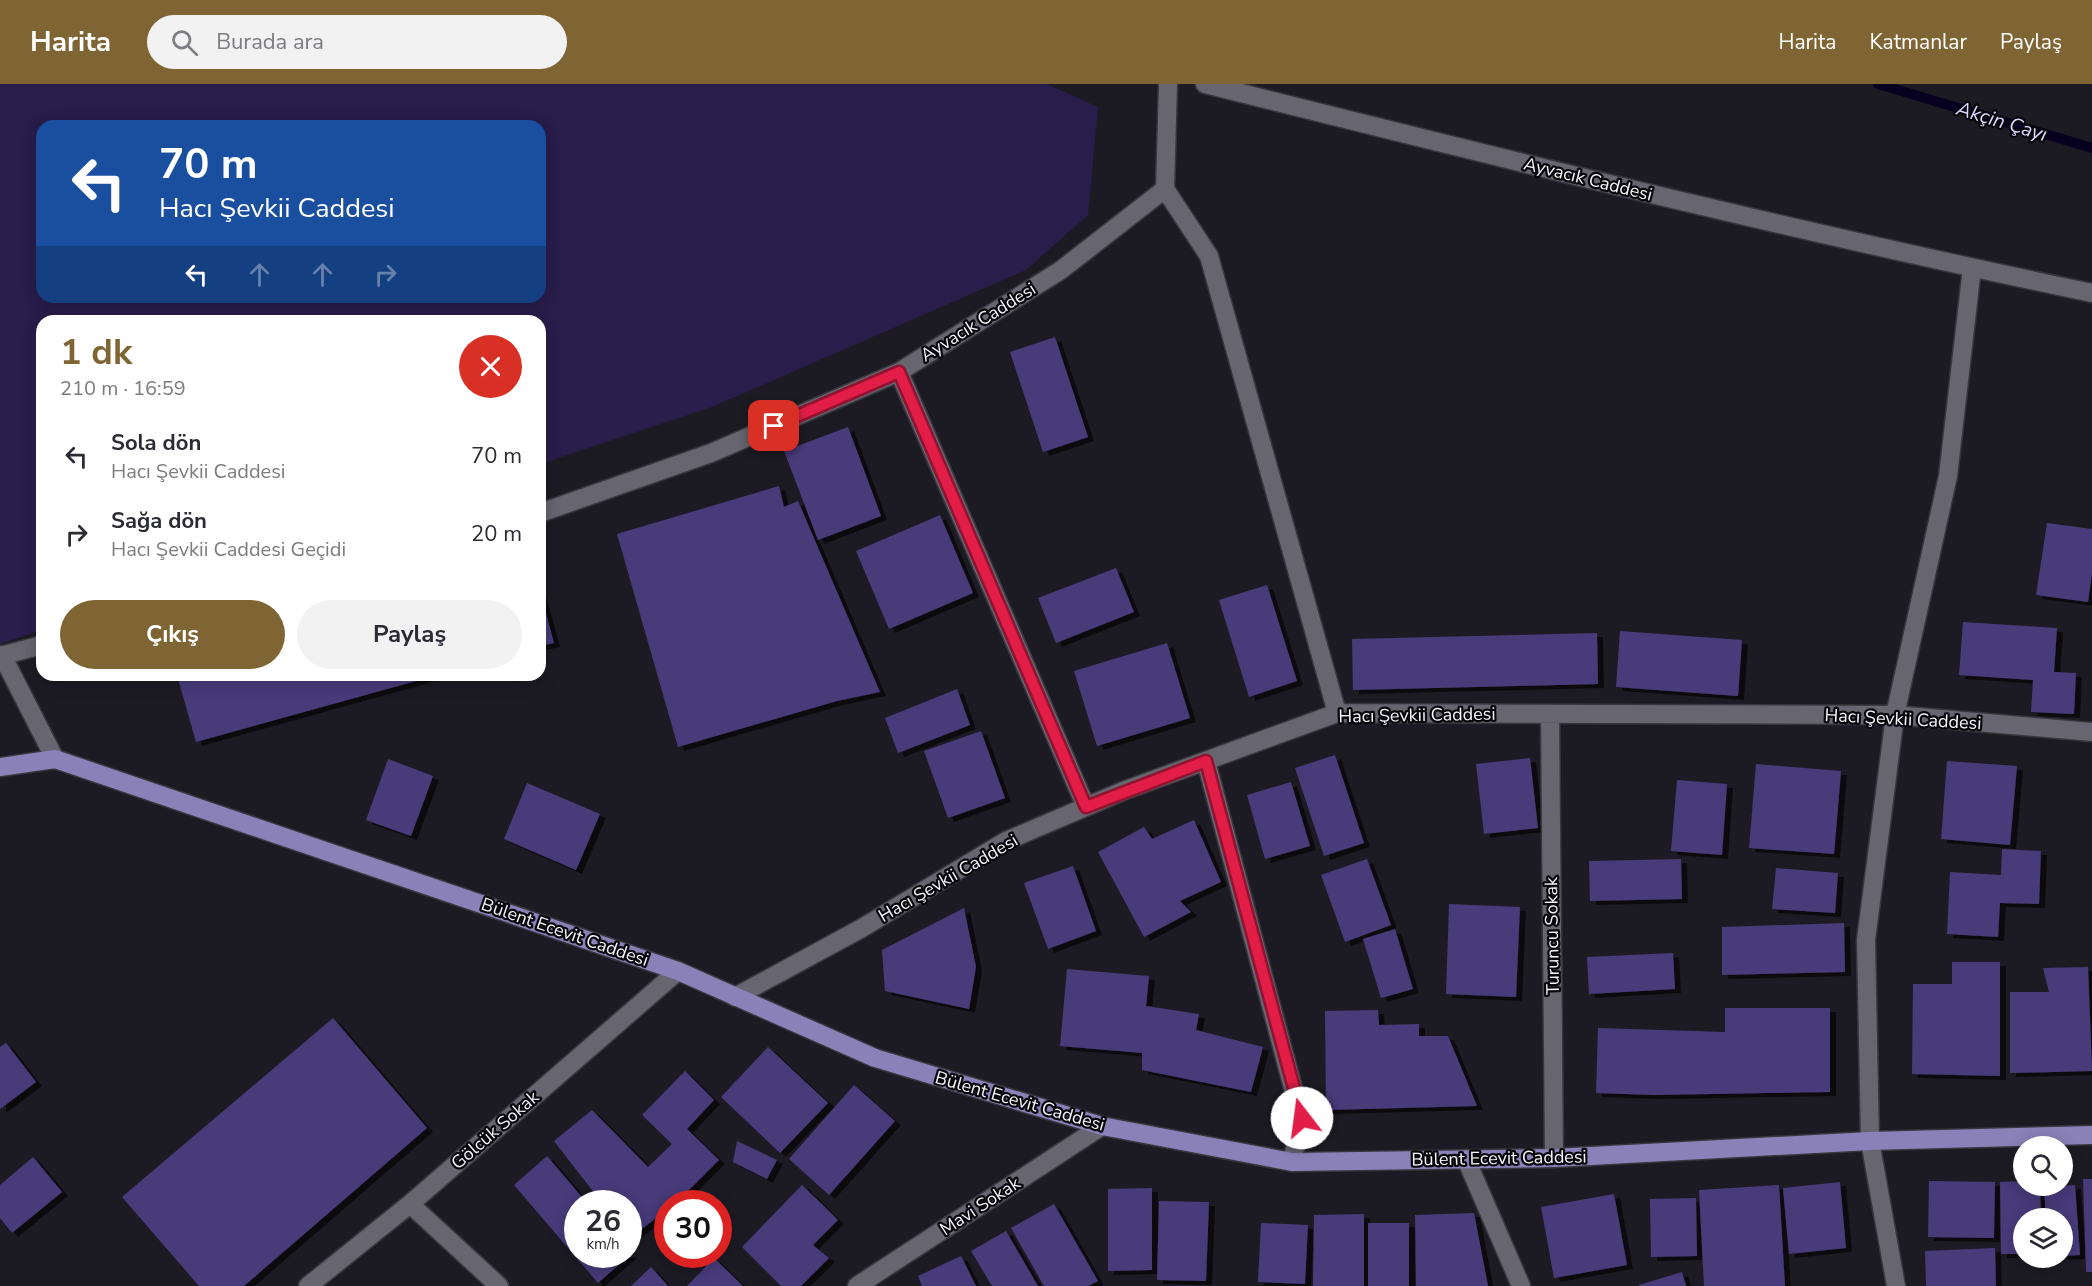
<!DOCTYPE html>
<html lang="tr">
<meta charset="utf-8">
<style>
:root{--surface:#fff;--page:#f2f2f3;--text:#2b2b33;--muted:#7c7c81;--accent:#806534}
body{margin:0;font-family:"Nunito Sans",sans-serif;background:var(--page);color:var(--text);height:100vh;display:flex;flex-direction:column;font-size:22px;white-space:nowrap}
*{box-sizing:border-box;margin:0}
p{font-size:20px;color:var(--muted)}
.icon{flex:none;width:33px;height:33px;fill:none;stroke:currentColor;stroke-width:2;stroke-linecap:round;stroke-linejoin:round}
.map{position:relative;flex:1;overflow:hidden}
.drawer{position:absolute;left:36px;top:231px;width:510px;height:366px;display:flex;flex-direction:column;background:var(--surface);border-radius:18px;box-shadow:0 3px 15px #0003}
.drawer>*{flex:none}
.banner{position:absolute;left:36px;top:36px;width:510px;height:183px;border-radius:18px;box-shadow:0 3px 15px #0003;background:#1a4fa0;color:#fff;overflow:hidden}
.controls{position:absolute;left:2013px;top:1052px;display:grid;gap:12px}
.controls a{display:grid;place-items:center;width:60px;height:60px;border-radius:50%;background:var(--surface);box-shadow:0 3px 15px #0003;font-size:30px}
.speed{position:absolute;left:564px;top:1106px;display:flex;gap:12px;font-size:30px;font-weight:700;text-align:center}
.speed>*{display:grid;place-content:center;width:78px;height:78px;border-radius:50%;background:var(--surface);box-shadow:0 3px 15px #0003;line-height:1}
.speed small{font-size:15px;font-weight:400}
.speed .limit{border:9px solid #d22;background:#fff;color:#111}
.pin{position:absolute;display:grid;place-items:center;width:51px;height:51px;color:#fff;margin:-26px;border-radius:12px;box-shadow:0 3px 9px #0006}
.me{position:absolute;width:66px;margin:-33px;rotate:345deg;stroke-linejoin:round;filter:drop-shadow(0 0 4px #0008)}
.turn{display:flex;align-items:center;gap:21px;height:126px;padding:0 24px;font-size:27px}
.turn .icon{width:78px;height:78px;stroke-width:2.5}
.turn b{display:block;font-size:42px;line-height:51px}
.lanes{display:flex;align-items:center;height:57px;padding:0 24px;background:#0003;justify-content:center;gap:30px;direction:ltr}
.lanes .off{opacity:.35}
.round{display:grid;place-items:center;flex:none;width:63px;height:63px;border-radius:32px;background:var(--page)}
.summary{display:flex;align-items:center;justify-content:space-between;height:102px;padding:0 24px}
h1{font-size:36px;font-weight:700;line-height:45px;color:var(--accent)}
.button{display:flex;gap:12px;margin-top:auto;padding:12px 24px}
.button a{flex:1;height:69px;border-radius:36px;background:var(--accent);color:#fff;font-size:24px;font-weight:700;line-height:69px;text-align:center}
.button a+a{background:var(--page);color:var(--text)}
ul{padding:0;list-style:none}
li{display:flex;align-items:center;gap:18px;height:78px;padding:0 24px}
li div{flex:1}
li b{display:block;font-size:22px}
li em{font-style:normal}
header{display:flex;align-items:center;gap:36px;box-sizing:border-box;height:84px;padding:0 30px;background:var(--accent);color:#fff}
header strong{font-size:28px}
nav{display:flex;gap:33px;margin-inline-start:auto;font-size:21px}
.search{width:420px;height:54px;background:var(--page);display:flex;align-items:center;gap:15px;box-sizing:border-box;padding:0 21px;border-radius:33px;color:var(--muted);font-size:22px}
.map>svg:first-child{display:block}
.green{fill:#281d4b;fill-rule:evenodd}
.lines{fill:none;stroke-linecap:round;stroke-linejoin:round}
.stream{stroke:#080021;stroke-width:10}
.building{fill:#473b7a;filter:url(#shadow)}
.minor-casing{stroke:#36363c;stroke-width:21}
.major-casing{stroke:#36363c;stroke-width:21}
.minor{stroke:#666570;stroke-width:18}
.major{stroke:#8981b8;stroke-width:18}
.route-casing{stroke:#92132f;stroke-width:15}
.route{stroke:#e11d48;stroke-width:10}
.labels{text-anchor:middle;stroke-width:4.5;stroke-linejoin:round;paint-order:stroke}
.street-label{font-size:18px;fill:#f4f4fa;stroke:#07060a}
.water-label{font-size:20px;font-style:italic;fill:#dbd7fe;stroke:#07060a}
</style>
<header>
<strong>Harita</strong>
<div class="search"><svg class="icon" aria-label="search" viewBox="0 0 24 24"><circle cx="10" cy="10" r="6"/><path d="M15 15l6 6"/></svg>Burada ara</div>
<nav><a>Harita</a><a>Katmanlar</a><a>Paylaş</a></nav>
</header>
<div class="map">
<svg width="2092" height="1202" viewBox="0 0 2092 1202">
<defs>
<filter id="shadow"><feDropShadow dx="6" dy="4" stdDeviation="0" flood-color="#0009"/></filter>
</defs>
<rect width="100%" height="100%" fill="#1c1b24"/>
<!-- green -->
<path class="green" d="M0 0H1047L1098 23 1088 131 1026 186 712 323 540 380V237H42V546L0 560ZM42 42H540V213H42Z"/>
<g class="lines">
<!-- stream -->
<path class="stream" d="M1878 0 2092 64"/>
</g>
<!-- building -->
<path class="building" d="M1055 253 1088 353 1043 368 1010 268Z
M848 343 881 432 818 456 784 367Z
M779 402 784 423 798 417 880 608 837 617 678 663 617 450Z
M940 431 973 509 889 545 856 467Z
M2047 439 2092 445V489L2088 518 2036 511Z
M1116 484 1134 528 1056 559 1038 514Z
M1267 501 1297 597 1249 613 1219 516Z
M540 508 554 559 540 562Z
M1963 538 2057 544 2054 588 2076 589 2074 630 2031 628 2033 596 1959 591Z
M1620 547 1742 556 1738 612 1616 603Z
M1597 549 1598 600 1353 606 1352 555Z
M1167 559 1190 634 1097 662 1074 587Z
M177 591H434V592L196 658Z
M957 605 970 641 898 669 885 634Z
M981 647 1005 714 948 734 924 667Z
M1335 671 1364 759 1324 772 1295 684Z
M1530 674 1538 744 1484 750 1476 680Z
M388 675 433 692 411 752 366 736Z
M1947 677 2017 682 2010 761 1941 755Z
M1756 680 1841 687 1834 770 1749 764Z
M1677 696 1727 700 1722 771 1671 767Z
M1291 698 1310 762 1265 775 1247 711Z
M527 699 600 730 576 786 504 755Z
M1194 736 1221 798 1180 817 1191 828 1144 853 1098 768 1144 743 1152 755Z
M2002 765 2041 767 2039 820 2000 819 1998 853 1947 850 1950 788 2001 791Z
M1367 775 1391 841 1345 858 1321 791Z
M1681 775 1682 815 1590 817 1589 777Z
M1073 782 1096 847 1048 865 1024 799Z
M1776 784 1838 789 1835 829 1772 825Z
M1449 820 1520 823 1516 913 1446 910Z
M964 824 976 883 969 925 885 907 882 866Z
M1844 839 1845 888 1722 891V843Z
M1395 845 1413 905 1381 914 1363 855Z
M1673 869 1675 905 1589 910 1587 873Z
M1952 878H2000V992L1912 990 1913 900H1952Z
M2088 883 2092 987 2010 989V908H2049L2043 884Z
M1067 885 1149 892 1146 922 1199 930 1196 946 1263 963 1251 1008 1142 986V969L1060 962Z
M1725 924H1830V1008L1655 1011 1596 1009 1598 944 1725 948Z
M1378 926 1379 941 1419 940V952H1448L1477 1022 1326 1026 1325 927Z
M333 934 427 1044 244 1202H199L122 1113Z
M6 959 36 998 0 1025V963Z
M768 963 828 1019 780 1069 721 1013Z
M685 987 714 1016 687 1045 719 1076 680 1115 675 1119H668V1125L630 1154 628 1119H602L554 1057 592 1026 648 1083 672 1060 642 1031Z
M854 1001 895 1037 829 1111 789 1075Z
M737 1057 777 1076 767 1095 733 1078Z
M547 1072 587 1119H578V1170H631L598 1199 514 1101Z
M33 1073 62 1108 12 1149 0 1134V1101Z
M2083 1095H2092V1188H2086Z
M1929 1097 1995 1098 1994 1154 1928 1153Z
M2024 1097V1101H2040L2041 1134H2024V1170H2001L2000 1098Z
M1840 1098 1846 1164 1789 1170 1783 1104Z
M802 1101 838 1136 813 1161 829 1174 801 1202H781L742 1163Z
M1779 1101 1785 1202H1704L1699 1106Z
M2075 1101 2080 1171 2062 1172V1134H2046L2044 1103Z
M1152 1104V1186L1108 1187V1105Z
M1614 1110 1627 1181 1554 1194 1541 1123Z
M1696 1114 1697 1172 1651 1173 1650 1115Z
M1159 1117 1209 1118 1206 1197 1157 1196Z
M1054 1120 1098 1197 1088 1202H1044L1011 1144Z
M1474 1129 1488 1202H1416L1415 1131Z
M1364 1130V1202H1313L1314 1131Z
M1261 1139 1308 1141 1305 1200 1258 1198Z
M1368 1139H1409V1202H1368Z
M1006 1147 1038 1202H992L971 1167Z
M1995 1164 1996 1202H1926L1925 1167Z
M961 1172 976 1202H922L918 1192Z
M714 1174 743 1202H687Z
M651 1183 668 1202H631Z
M1682 1188 1686 1202H1639V1201Z"/>
<g class="lines">
<defs>
<path id="minor" d="M1205 0C1500 74 1794 147 2092 209
M1165 105 1209 172 1337 629
M899 288 1086 723
M540 429 711 369 899 288 1061 186 1165 105 1168 0
M2 571 55 675
M0 572 42 561
M1550 630 1554 1074
M1206 677 1301 1034 1292 1078
M735 913 862 844 1006 757 1123 707 1337 629 1895 631 2092 648
M1466 1075 1521 1202
M410 1120 499 1202
M308 1202 410 1120 678 887
M857 1202 1102 1042
M1896 1202 1870 1057 1866 856 1895 631 1948 392 1972 184"/>
<path id="major" d="M0 683 55 675 678 887 875 974 1102 1042 1292 1078 1554 1074 1870 1057 2092 1051"/>
</defs>
<!-- minor casing -->
<use href="#minor" class="minor-casing"/>
<!-- major casing -->
<use href="#major" class="major-casing"/>
<!-- minor -->
<use href="#minor" class="minor"/>
<!-- major -->
<use href="#major" class="major"/>
</g>
<g class="lines">
<defs>
<path id="route" d="M774 342 899 288 1086 723 1206 677 1302 1034"/>
</defs>
<!-- route casing -->
<use href="#route" class="route-casing"/>
<!-- route -->
<use href="#route" class="route"/>
</g>
<g class="labels">
<!-- street labels -->
<g class="street-label">
<text transform="translate(1588 95) rotate(14)" y="6">Ayvacık Caddesi</text>
<text transform="translate(978 238) rotate(-32)" y="6">Ayvacık Caddesi</text>
<text transform="translate(1417 631) rotate(-1)" y="6">Hacı Şevkii Caddesi</text>
<text transform="translate(1903 635) rotate(3)" y="6">Hacı Şevkii Caddesi</text>
<text transform="translate(948 794) rotate(-30)" y="6">Hacı Şevkii Caddesi</text>
<text transform="translate(565 848) rotate(19)" y="6">Bülent Ecevit Caddesi</text>
<text transform="translate(1552 852) rotate(-91)" y="6">Turuncu Sokak</text>
<text transform="translate(1020 1017) rotate(16)" y="6">Bülent Ecevit Caddesi</text>
<text transform="translate(495 1046) rotate(-41)" y="6">Gölcük Sokak</text>
<text transform="translate(1499 1074) rotate(-1)" y="6">Bülent Ecevit Caddesi</text>
<text transform="translate(980 1122) rotate(-33)" y="6">Mavi Sokak</text>
</g>
<!-- water labels -->
<g class="water-label">
<text transform="translate(2002 37) rotate(17)" y="7">Akçin Çayı</text>
</g>
</g>
</svg>
<div class="controls">
<a><svg class="icon" aria-label="search" viewBox="0 0 24 24"><circle cx="10" cy="10" r="6"/><path d="M15 15l6 6"/></svg></a>
<a><svg class="icon" aria-label="layers" viewBox="0 0 24 24"><path d="M12 4l9 5-9 5-9-5zM3 14l9 5 9-5"/></svg></a>
</div>
<div class="speed"><div>26<small>km/h</small></div><div class="limit">30</div></div>
<div class="pin" style="left:774px;top:342px;background:#d93025"><svg class="icon" aria-label="arrive" viewBox="0 0 24 24"><path d="M6 21V4h12l-3 4 3 4H6"/></svg></div>
<svg class="me" style="left:1302px;top:1034px" viewBox="-20 -20 40 40"><circle r="19" fill="#fff"/><path d="M0-13L10 11 0 6-10 11z" fill="#e11d48"/></svg>
<div class="banner">
<div class="turn"><svg class="icon" aria-label="left" viewBox="0 0 24 24"><path d="M17 20v-9H6M10 6l-5 5 5 5"/></svg><div><b>70 m</b>Hacı Şevkii Caddesi</div></div>
<div class="lanes"><svg class="icon" aria-label="left" viewBox="0 0 24 24"><path d="M17 20v-9H6M10 6l-5 5 5 5"/></svg><svg class="icon off" aria-label="ahead" viewBox="0 0 24 24"><path d="M12 20V5M6 11l6-6 6 6"/></svg><svg class="icon off" aria-label="ahead" viewBox="0 0 24 24"><path d="M12 20V5M6 11l6-6 6 6"/></svg><svg class="icon off" aria-label="right" viewBox="0 0 24 24"><path d="M7 20v-9h11M14 6l5 5-5 5"/></svg></div>
</div>
<section class="drawer">
<div class="summary"><div><h1>1 dk</h1><p>210 m · 16:59</p></div><a class="round" style="background:#d93025;color:#fff"><svg class="icon" aria-label="close" viewBox="0 0 24 24"><path d="M6 6l12 12M18 6L6 18"/></svg></a></div>
<ul>
<li><svg class="icon" aria-label="left" viewBox="0 0 24 24"><path d="M17 20v-9H6M10 6l-5 5 5 5"/></svg><div><b>Sola dön</b><p>Hacı Şevkii Caddesi</p></div><em>70 m</em></li>
<li><svg class="icon" aria-label="right" viewBox="0 0 24 24"><path d="M7 20v-9h11M14 6l5 5-5 5"/></svg><div><b>Sağa dön</b><p>Hacı Şevkii Caddesi Geçidi</p></div><em>20 m</em></li>
</ul>
<div class="button"><a>Çıkış</a><a>Paylaş</a></div>
</section>
</div>
